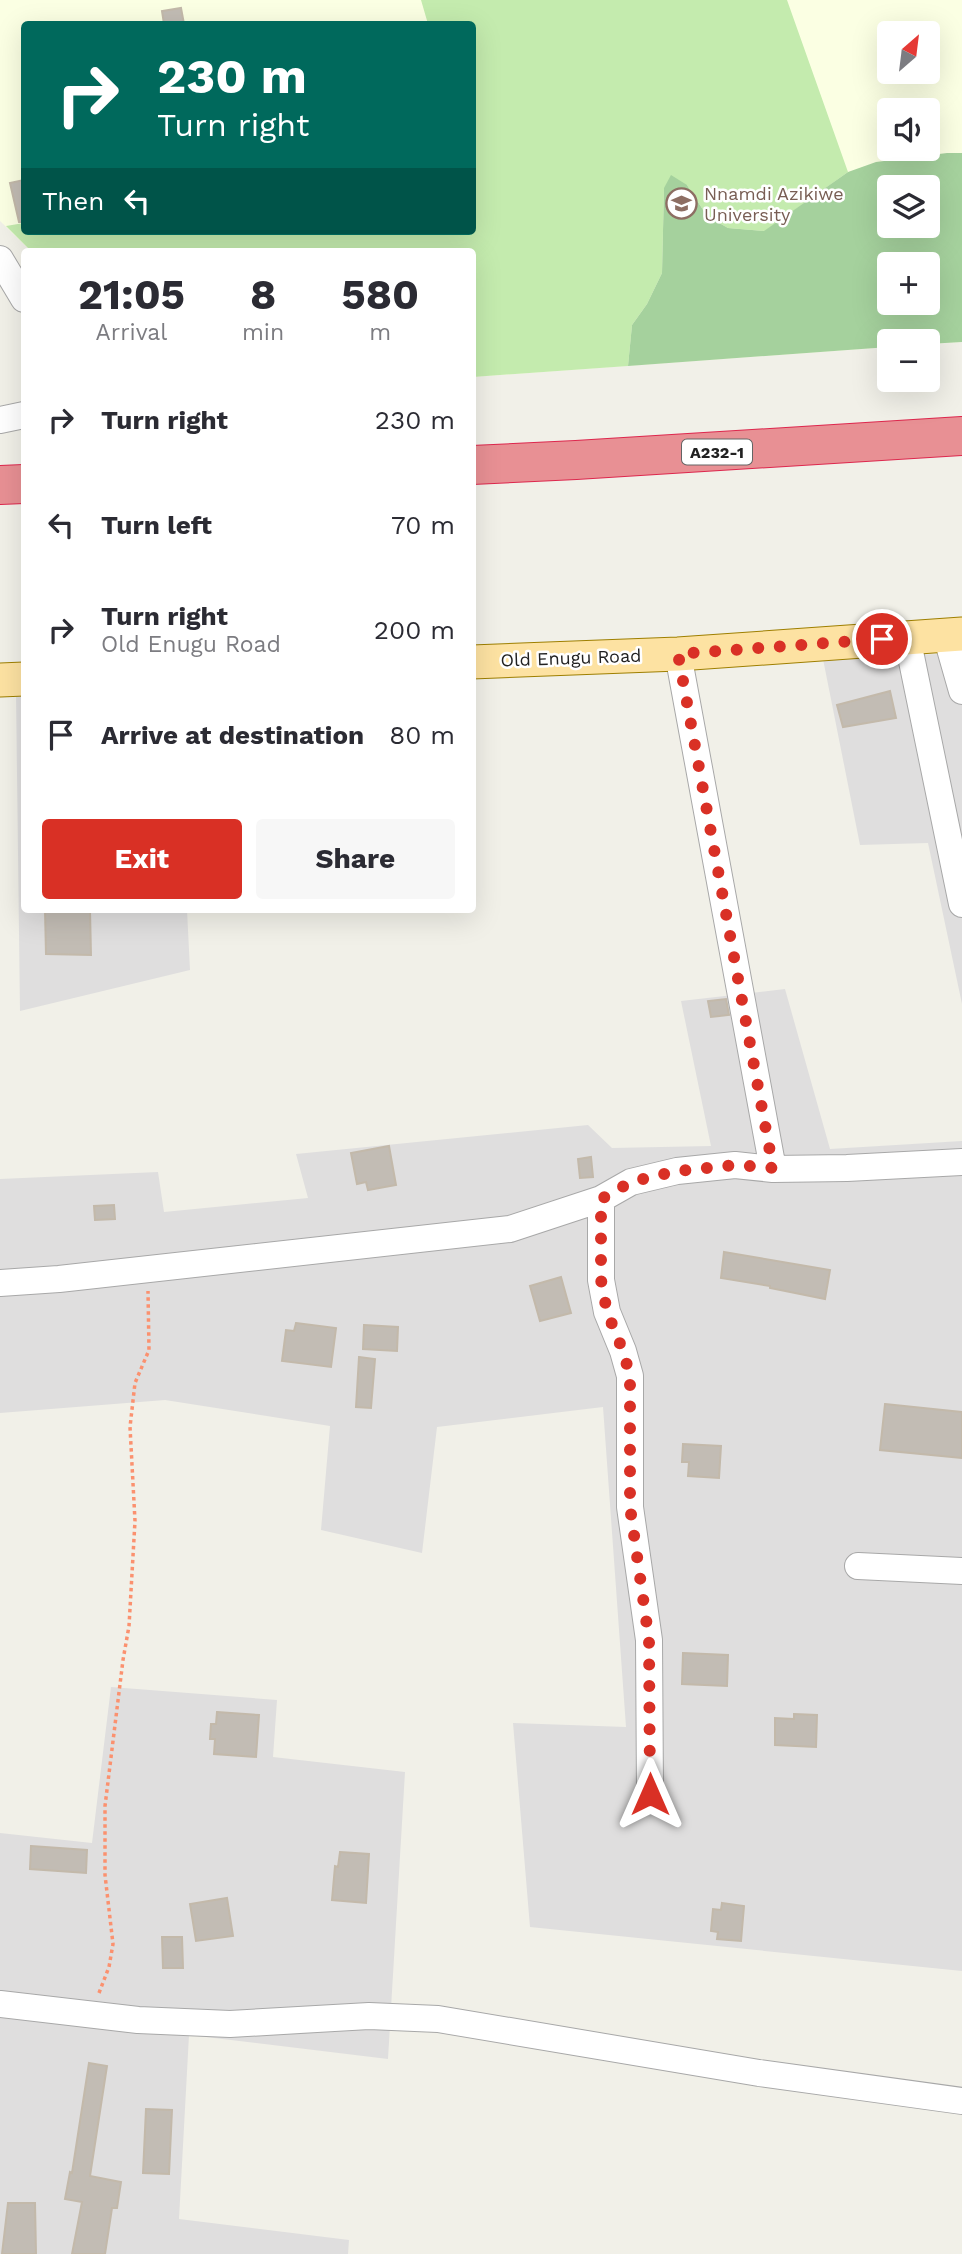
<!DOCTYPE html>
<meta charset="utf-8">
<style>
:root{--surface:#fff;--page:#f7f7f7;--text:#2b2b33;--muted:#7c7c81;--accent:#d93025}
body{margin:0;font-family:"Work Sans",sans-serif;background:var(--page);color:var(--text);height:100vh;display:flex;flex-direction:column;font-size:26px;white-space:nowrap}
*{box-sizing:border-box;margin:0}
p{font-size:23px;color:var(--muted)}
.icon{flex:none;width:38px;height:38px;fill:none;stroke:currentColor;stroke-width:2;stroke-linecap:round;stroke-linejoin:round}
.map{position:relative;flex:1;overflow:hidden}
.side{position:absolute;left:21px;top:248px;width:455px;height:665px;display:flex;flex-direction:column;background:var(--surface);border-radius:7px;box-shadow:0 7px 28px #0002}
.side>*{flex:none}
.guide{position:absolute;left:21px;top:21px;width:455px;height:214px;border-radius:7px;box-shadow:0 7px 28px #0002;background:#00695c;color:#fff;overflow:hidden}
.needle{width:46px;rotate:28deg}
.fabs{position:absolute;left:877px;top:21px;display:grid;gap:14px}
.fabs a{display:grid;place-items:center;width:63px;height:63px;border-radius:7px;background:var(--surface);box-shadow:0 7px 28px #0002;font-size:35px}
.pin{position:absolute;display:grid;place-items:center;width:60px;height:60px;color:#fff;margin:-30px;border:4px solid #fff;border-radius:50%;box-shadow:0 2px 7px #0007}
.me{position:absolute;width:77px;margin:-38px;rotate:0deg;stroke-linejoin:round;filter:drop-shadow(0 0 5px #0008)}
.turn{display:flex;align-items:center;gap:24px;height:147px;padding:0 21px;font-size:32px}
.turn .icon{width:91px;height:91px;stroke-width:2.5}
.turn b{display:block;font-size:49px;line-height:60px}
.then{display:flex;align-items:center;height:66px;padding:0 21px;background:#0003;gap:14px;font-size:26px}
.eta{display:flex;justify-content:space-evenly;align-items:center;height:119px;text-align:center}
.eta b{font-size:42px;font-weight:700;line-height:49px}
.action{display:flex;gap:14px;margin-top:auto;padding:14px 21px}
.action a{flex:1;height:80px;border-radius:7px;background:var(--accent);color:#fff;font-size:28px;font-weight:700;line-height:80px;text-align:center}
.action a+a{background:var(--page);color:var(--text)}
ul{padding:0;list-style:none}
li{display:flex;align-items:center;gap:21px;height:105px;padding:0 21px}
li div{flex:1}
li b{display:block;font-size:26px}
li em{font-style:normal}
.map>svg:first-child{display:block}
.residential{fill:#dfdede}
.education{fill:#fbffe3;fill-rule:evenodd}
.grass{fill:#c4ebae}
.forest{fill:#a5d19d;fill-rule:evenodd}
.building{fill:#c2bcb4;stroke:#c3b9aa;stroke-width:2}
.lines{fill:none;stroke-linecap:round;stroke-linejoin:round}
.minor-casing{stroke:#a8a8a8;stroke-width:28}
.major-casing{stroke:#9e7f00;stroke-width:35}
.highway-casing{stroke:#dd274d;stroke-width:40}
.path{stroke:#fb916f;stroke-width:3.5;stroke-dasharray:3.5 3.5;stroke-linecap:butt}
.minor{stroke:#fff;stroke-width:26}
.major{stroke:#fde2a2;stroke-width:33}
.highway{stroke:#e89094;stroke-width:38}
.route{stroke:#d93025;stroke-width:12;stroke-dasharray:0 21.6}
.labels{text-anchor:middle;stroke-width:5;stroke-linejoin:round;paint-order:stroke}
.shield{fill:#fff;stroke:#646464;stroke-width:2}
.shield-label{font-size:16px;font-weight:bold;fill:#212121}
.education-label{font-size:18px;fill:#785e54;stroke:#fff;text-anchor:start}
.street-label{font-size:18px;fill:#212121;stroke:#fff}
</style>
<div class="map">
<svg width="962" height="2254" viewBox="0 0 962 2254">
<rect width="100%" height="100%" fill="#f1f0e8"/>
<!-- residential -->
<path class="residential" d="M962 653V1004L928 843 860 845 823 659Z
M16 695H24V910H187L190 970 20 1011Z
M785 989 830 1149 962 1141V1971L530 1927 513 1723 626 1727 603 1407 437 1427 422 1553 321 1530 330 1426 165 1400 0 1413V1179L158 1172 164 1212 308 1198 296 1154 588 1125 612 1148 711 1146 681 1001Z
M111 1687 277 1700 273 1757 405 1772 388 2059 189 2035 179 2219 349 2240 348 2254H0V1833L92 1843Z"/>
<!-- education -->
<path class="education" d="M0 0H962V342L928 344V341H889V347L473 377 472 252H32L0 221ZM24 24H472V231H24ZM889 33H928V72H889ZM889 110H928V149H889ZM889 187H928V226H889ZM889 264H928V303H889Z"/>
<!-- grass -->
<path class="grass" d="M421 0H787L848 172 765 231 728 228 707 216 687 185 664 188 662 273 647 304 632 325 628 366 473 377 472 252H32L6 226 24 223V231H472V24H428Z"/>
<!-- forest -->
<path class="forest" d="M947 153H962V342L928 344V341H889V347L628 366 632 325 647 304 662 273 664 188 671 175 687 185 707 216 728 228 764 231 848 172 876 162ZM889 187H928V226H889ZM889 264H928V303H889Z"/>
<!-- building -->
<path class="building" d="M181 8 184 24H164L162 11Z
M24 180V222H19L10 183Z
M890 691 896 718 843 727 837 705Z
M45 910H90L91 955 46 954Z
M726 999 729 1015 711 1017 708 1001Z
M389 1146 396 1185 368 1190 366 1182 357 1184 351 1153Z
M591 1157 593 1177 580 1178 578 1159Z
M114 1205 115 1219 95 1220 94 1206Z
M724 1252 830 1270 825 1299 770 1288V1286L721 1278Z
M561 1277 571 1313 540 1321 530 1286Z
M296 1323 336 1328 331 1367 282 1361 286 1330 294 1331Z
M364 1325 398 1327 397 1351 363 1349Z
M359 1357 375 1359 371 1408 356 1407Z
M885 1404 962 1412V1458L880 1450Z
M683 1444 721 1446 719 1478 688 1476 689 1462H682Z
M683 1653 728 1655 727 1686 682 1684Z
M217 1712 259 1715 256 1757 214 1754 215 1739H210L211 1724H216Z
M794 1714 817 1715 816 1747 775 1745V1718L794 1719Z
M31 1846 87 1850 86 1873 30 1869Z
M340 1852 369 1854 366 1903 332 1900 335 1866 338 1867Z
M227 1898 233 1936 196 1941 190 1904Z
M722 1903 744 1906 741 1941 717 1939 718 1932 711 1931 713 1909 721 1910Z
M162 1937H182L183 1968H163Z
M89 2063 107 2066 90 2176 121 2182 117 2208H112L105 2254H72L82 2202 65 2199 70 2172 72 2173Z
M146 2109 172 2110 169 2174 143 2173Z
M8 2203H35L36 2254H2Z"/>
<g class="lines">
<defs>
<path id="minor" d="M0 259 24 299
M0 420 24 415
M946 635 962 691
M907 637 962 904
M678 654 773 1169
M601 1199V1280L607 1312 623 1351 630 1376V1507L649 1640 650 1793
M0 1283 59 1279 510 1229 601 1199 631 1182 677 1171 735 1165 773 1169 847 1168 962 1162
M858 1566 962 1571
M0 2004 138 2020 230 2024 369 2016 438 2019 759 2073 962 2101"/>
<path id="major" d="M472 662 678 654 962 634
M0 680 24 679"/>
<path id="highway" d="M472 465 576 460 962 436
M0 485 24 484"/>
</defs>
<!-- minor casing -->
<use href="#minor" class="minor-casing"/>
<!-- major casing -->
<use href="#major" class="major-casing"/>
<!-- highway casing -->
<use href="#highway" class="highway-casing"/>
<!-- path -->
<path class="path" d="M99 1993 109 1967 113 1944 105 1875V1806L123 1660 129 1626 135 1521 130 1427 135 1383 149 1350 148 1291"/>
<!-- minor -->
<use href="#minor" class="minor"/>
<!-- major -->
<use href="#major" class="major"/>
<!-- highway -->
<use href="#highway" class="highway"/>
</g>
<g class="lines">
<!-- route -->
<path class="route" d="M650 1794 649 1640 630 1507V1376L623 1351 607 1312 601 1280V1199L631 1182 677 1171 736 1165 773 1168 678 654 882 639"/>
</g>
<!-- icons -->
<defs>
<symbol id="university-ring" viewBox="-11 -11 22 22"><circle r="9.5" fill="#fff" stroke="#8d6e63" stroke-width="1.5"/><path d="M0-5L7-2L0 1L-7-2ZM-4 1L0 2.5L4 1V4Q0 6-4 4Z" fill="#8d6e63"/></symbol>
</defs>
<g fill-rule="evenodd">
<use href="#university-ring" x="664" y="186" width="35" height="35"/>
</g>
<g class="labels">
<!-- shield labels -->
<rect class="shield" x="682" y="439.5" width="70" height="25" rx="5"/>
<g class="shield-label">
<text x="717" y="458">A232-1</text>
</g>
<!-- education labels -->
<g class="education-label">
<text x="704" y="200">Nnamdi Azikiwe<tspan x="704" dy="21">University</tspan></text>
</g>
<!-- street labels -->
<g class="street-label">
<text transform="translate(571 658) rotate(-2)" y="6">Old Enugu Road</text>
</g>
</g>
</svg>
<div class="fabs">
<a><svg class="needle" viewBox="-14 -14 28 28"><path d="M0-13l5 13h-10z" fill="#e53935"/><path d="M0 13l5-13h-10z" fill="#7c7c81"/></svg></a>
<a><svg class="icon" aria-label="sound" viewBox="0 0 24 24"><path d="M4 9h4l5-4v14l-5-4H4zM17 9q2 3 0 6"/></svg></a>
<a><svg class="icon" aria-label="layers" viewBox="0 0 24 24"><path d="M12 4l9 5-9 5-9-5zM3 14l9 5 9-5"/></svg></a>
<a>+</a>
<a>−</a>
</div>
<div class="pin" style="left:882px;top:639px;background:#d93025"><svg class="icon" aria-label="arrive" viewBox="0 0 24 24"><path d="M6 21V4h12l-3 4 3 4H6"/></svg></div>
<svg class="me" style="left:650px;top:1794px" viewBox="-20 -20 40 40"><path d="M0-17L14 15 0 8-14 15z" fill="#d93025" stroke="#fff" stroke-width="4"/></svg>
<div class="guide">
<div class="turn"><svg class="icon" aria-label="right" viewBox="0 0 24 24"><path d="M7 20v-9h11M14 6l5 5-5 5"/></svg><div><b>230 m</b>Turn right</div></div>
<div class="then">Then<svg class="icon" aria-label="left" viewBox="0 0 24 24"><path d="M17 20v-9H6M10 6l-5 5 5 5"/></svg></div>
</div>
<section class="side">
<div class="eta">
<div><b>21:05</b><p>Arrival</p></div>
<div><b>8</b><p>min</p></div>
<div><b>580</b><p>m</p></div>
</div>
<ul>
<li><svg class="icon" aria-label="right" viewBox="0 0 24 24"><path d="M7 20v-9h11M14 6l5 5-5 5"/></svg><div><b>Turn right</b></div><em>230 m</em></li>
<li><svg class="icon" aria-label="left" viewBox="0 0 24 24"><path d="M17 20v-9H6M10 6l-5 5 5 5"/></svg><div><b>Turn left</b></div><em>70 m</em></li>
<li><svg class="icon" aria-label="right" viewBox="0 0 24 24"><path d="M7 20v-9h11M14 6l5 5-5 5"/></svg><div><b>Turn right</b><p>Old Enugu Road</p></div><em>200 m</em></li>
<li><svg class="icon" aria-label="arrive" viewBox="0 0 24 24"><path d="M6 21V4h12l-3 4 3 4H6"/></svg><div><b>Arrive at destination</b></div><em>80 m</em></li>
</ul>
<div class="action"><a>Exit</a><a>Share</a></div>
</section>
</div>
